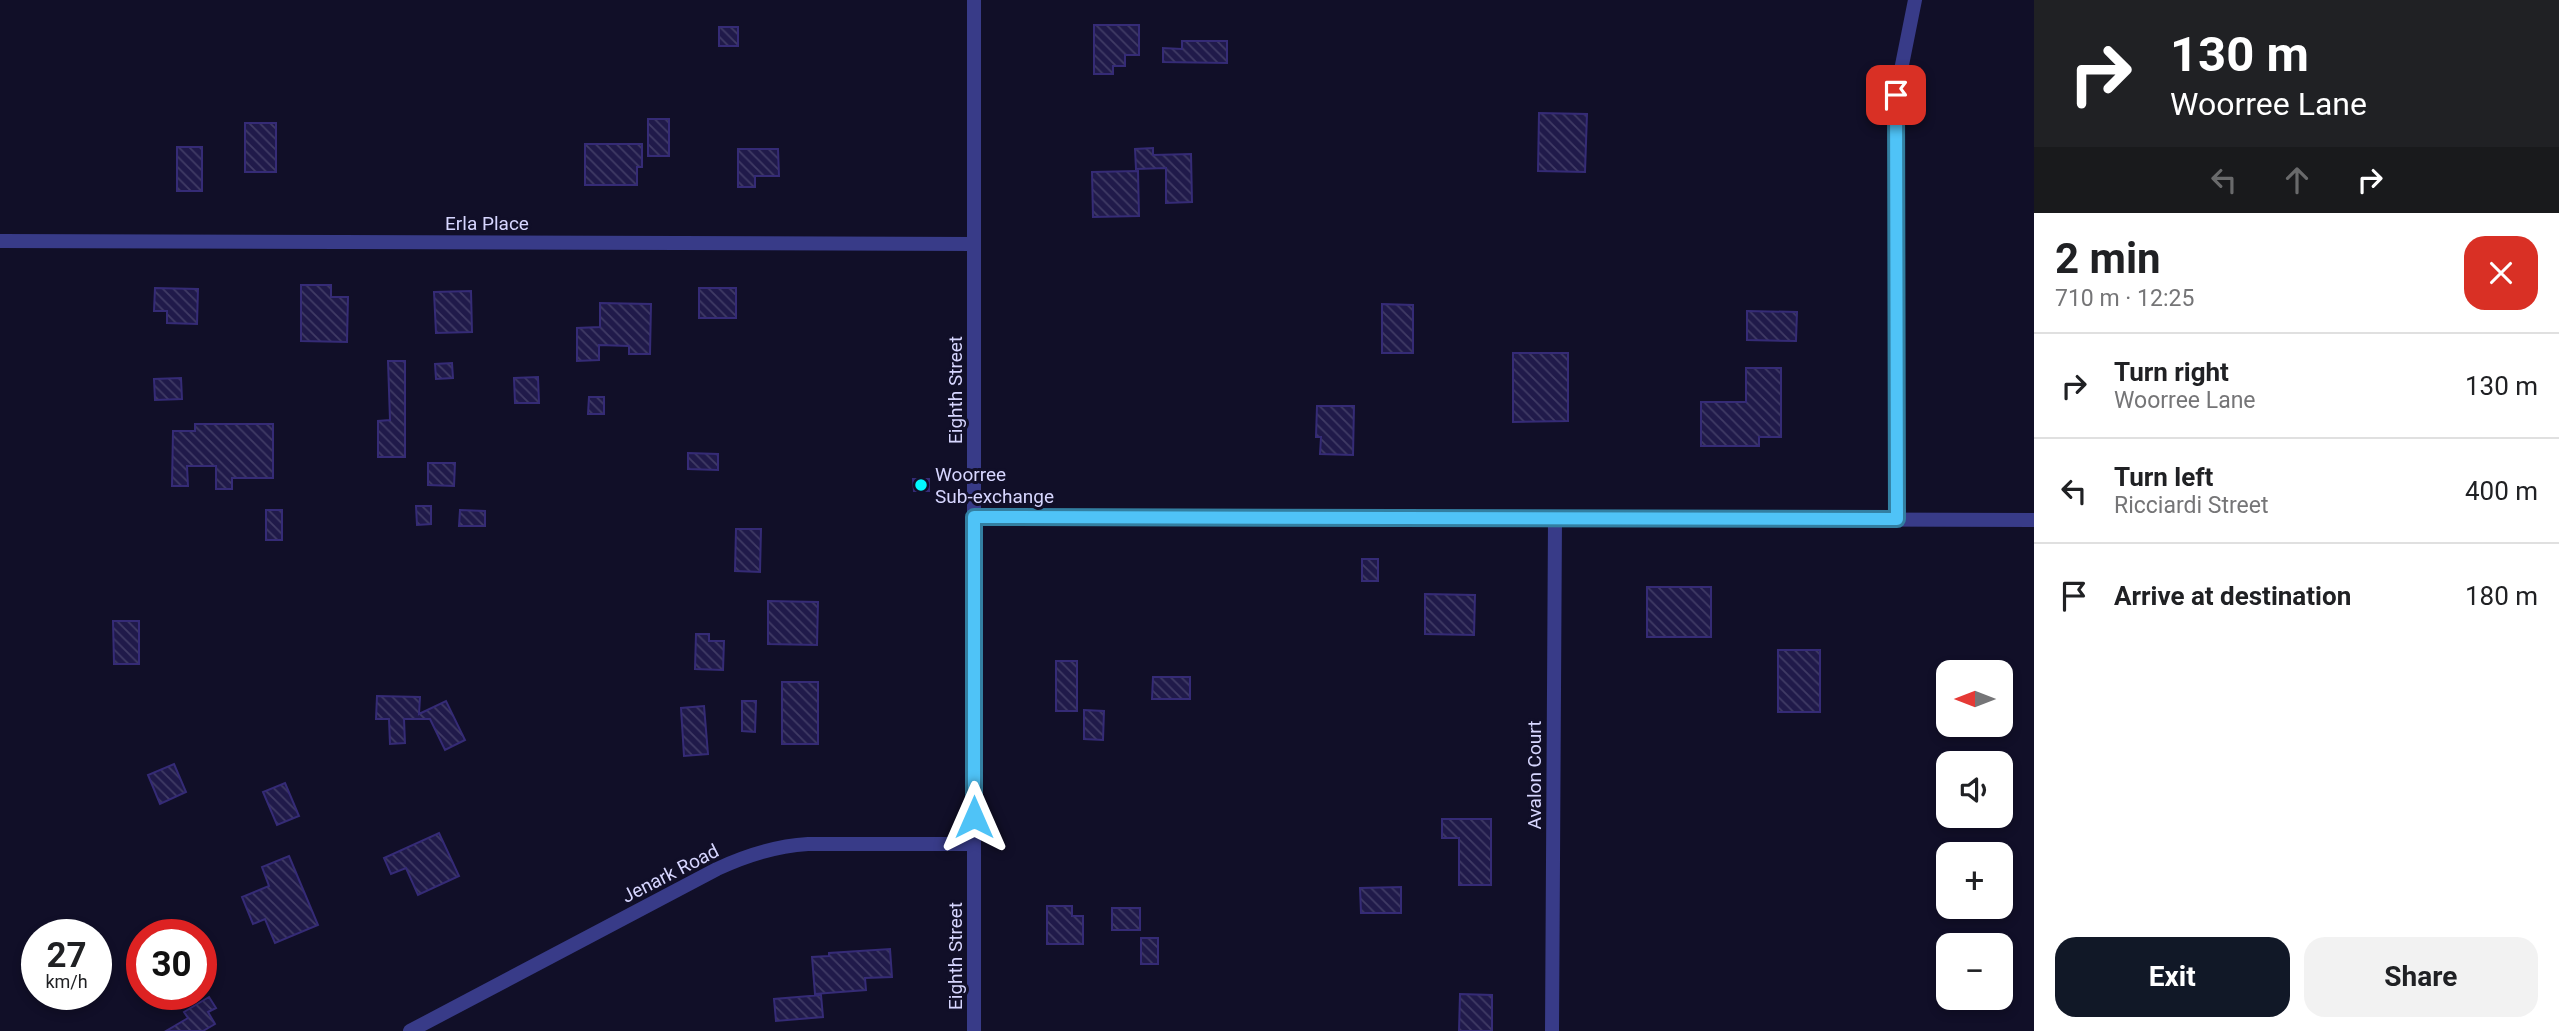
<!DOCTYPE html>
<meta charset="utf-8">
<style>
:root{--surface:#fff;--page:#f2f2f2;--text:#202124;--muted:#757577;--line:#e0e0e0;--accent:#111827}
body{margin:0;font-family:Roboto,sans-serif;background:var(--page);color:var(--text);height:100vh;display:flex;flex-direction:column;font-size:26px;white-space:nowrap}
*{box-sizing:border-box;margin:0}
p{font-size:23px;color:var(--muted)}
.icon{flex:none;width:38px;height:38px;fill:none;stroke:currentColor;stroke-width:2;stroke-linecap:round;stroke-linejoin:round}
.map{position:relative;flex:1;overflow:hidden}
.panel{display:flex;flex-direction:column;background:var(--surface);width:525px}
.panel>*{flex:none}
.hud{background:#202124;color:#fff;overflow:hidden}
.needle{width:46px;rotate:270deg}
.tools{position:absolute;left:1936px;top:660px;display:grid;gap:14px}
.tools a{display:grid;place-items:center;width:77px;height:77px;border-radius:14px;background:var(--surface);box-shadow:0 4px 10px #0003;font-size:35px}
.speed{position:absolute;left:21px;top:919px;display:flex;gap:14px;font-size:35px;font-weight:700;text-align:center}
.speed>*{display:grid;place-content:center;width:91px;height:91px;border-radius:50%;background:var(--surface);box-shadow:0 4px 10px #0003;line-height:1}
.speed small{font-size:18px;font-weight:400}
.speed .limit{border:10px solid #d22;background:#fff;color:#111}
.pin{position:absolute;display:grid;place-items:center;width:60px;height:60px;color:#fff;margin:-30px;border-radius:14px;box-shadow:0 4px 10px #0006}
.me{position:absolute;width:77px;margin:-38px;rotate:0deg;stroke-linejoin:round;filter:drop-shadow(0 0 5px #0008)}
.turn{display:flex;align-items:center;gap:24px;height:147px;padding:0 21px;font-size:32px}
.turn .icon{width:91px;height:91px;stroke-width:2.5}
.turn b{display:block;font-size:49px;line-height:60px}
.lanes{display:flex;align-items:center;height:66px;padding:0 21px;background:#0003;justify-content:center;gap:35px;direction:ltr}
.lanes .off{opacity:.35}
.round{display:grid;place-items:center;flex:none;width:74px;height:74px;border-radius:21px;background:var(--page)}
.summary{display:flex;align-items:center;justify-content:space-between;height:119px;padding:0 21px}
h1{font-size:42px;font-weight:700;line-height:52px}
.button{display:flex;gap:14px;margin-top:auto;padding:14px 21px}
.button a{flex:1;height:80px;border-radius:21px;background:var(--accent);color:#fff;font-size:28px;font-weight:700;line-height:80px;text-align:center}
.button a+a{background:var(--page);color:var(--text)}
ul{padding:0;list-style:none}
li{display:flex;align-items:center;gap:21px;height:105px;padding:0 21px;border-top:2px solid var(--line)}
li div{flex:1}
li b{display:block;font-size:26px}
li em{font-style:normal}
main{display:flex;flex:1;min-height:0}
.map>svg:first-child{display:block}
.building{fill:url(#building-back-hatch);stroke:#352b76;stroke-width:2}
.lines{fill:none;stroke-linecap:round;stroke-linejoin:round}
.street{stroke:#383b88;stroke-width:14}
.route-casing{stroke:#337fa1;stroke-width:18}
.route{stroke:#4fc3f7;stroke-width:12}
.poi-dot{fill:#02f9ff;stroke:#110f28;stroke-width:2.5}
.labels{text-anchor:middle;stroke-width:6;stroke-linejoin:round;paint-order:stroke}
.street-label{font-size:19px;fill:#d7d6ff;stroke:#110f28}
.poi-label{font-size:19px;fill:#d7d6ff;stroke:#110f28;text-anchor:start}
</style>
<main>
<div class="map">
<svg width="2034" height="1031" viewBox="0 0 2034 1031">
<defs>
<pattern id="building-back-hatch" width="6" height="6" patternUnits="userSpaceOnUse" patternTransform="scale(1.75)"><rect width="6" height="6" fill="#201a4a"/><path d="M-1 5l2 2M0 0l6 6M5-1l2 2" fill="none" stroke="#403b65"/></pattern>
</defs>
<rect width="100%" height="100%" fill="#110f28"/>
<!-- building -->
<path class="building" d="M1094 25H1139V55H1125V66H1113V74H1094Z
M719 27H738V46H719Z
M1182 41H1227V63L1163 62V48L1182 49Z
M1539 113 1587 114 1585 172 1538 171Z
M648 119H669V156H648Z
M245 123H276V172H245Z
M585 144H642V167H637V185H585Z
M177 147H202V191H177Z
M1153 148V155L1191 154 1192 202 1166 203V168L1136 169 1135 149Z
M738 149H778L779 176H755V187H738Z
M1138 171 1139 216 1093 217 1092 172Z
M301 285H331V297H348L347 342 301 341Z
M155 288 198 289 197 324 167 323V311H154Z
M699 288H736V318H699Z
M471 291 472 332 436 333 434 292Z
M600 303 651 304 650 354H629V346L599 345V360L577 361V328L600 327Z
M1382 304 1413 305V353H1382Z
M1747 311 1797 312 1796 341 1747 340Z
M1513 353H1568V421L1513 422Z
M388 361H405V457H378V421L390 420Z
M452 363 453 378 436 379 435 364Z
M1746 368H1781V437H1759V446H1701V402H1746Z
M538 377 539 403H515L514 378Z
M181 378 182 399 155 400 154 379Z
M589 397H604V414H588Z
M1317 406H1354L1353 455 1320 454 1321 437H1316Z
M195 424H273V478H232V489H216V466H187L188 486H172L173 431H195Z
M688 453 718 454V470L688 469Z
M428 463H455L454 486 428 485Z
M913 479H929V491H914Z
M416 506H431V524L417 525Z
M266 510H282V540H266Z
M460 510 485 511V526H459Z
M736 529H761L760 572 735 571Z
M1362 559H1378V581H1362Z
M1647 587H1711V637H1647Z
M1425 594 1475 595 1474 635 1425 634Z
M768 601 818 602 817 645 768 644Z
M113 621H139V664H114Z
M696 634H709V641H724L723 670 695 669Z
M1778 650H1820V712H1778Z
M1056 661H1077V711H1056Z
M1153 677H1190V699H1152Z
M782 682H818V744H782Z
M377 696 420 697 419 714 446 701 465 740 445 750 430 719H404L405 743 390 744 389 719H376Z
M742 701H756L755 732 742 731Z
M704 706 708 754 684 756 681 708Z
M1084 710 1104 711 1103 740 1084 739Z
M174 764 186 792 160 804 148 775Z
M285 783 299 816 277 825 263 792Z
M1442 819H1491V885H1459V838H1442Z
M439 833 459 876 418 895 406 868 391 874 384 858Z
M289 856 318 925 275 943 265 919 253 924 242 897 269 886 262 867Z
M1401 887V913H1361L1360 888Z
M1047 906H1072V916H1083V944H1047Z
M1112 908H1140V930H1112Z
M1141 938H1158V964H1141Z
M890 949 892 977 865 978 866 990 815 994 812 957 829 956V953Z
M1460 994 1492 995V1031H1459Z
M821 995 823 1017 776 1021 774 999Z
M209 997 216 1008 208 1012 215 1024 203 1031H166L188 1018 184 1012Z"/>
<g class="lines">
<!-- street -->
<path class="street" d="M0 241 974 244
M974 517 2034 520
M1897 519 1896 95 1915 0
M410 1031 717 869C747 855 775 846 808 844H974
M974 1031V0
M1552 1031 1555 519"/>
</g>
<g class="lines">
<defs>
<path id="route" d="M974 817V517L1897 519 1896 95"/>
</defs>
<!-- route casing -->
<use href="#route" class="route-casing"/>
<!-- route -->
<use href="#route" class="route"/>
</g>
<!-- markers -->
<circle class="poi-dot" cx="921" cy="485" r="7"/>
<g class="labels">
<!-- street labels -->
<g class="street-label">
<text x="487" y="230">Erla Place</text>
<text transform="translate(955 390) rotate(-90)" y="7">Eighth Street</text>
<text transform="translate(1534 775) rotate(-90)" y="7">Avalon Court</text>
<text transform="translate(670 873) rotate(-27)" y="7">Jenark Road</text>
<text transform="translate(955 956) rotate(-90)" y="7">Eighth Street</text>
</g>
<!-- poi labels -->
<g class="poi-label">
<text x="935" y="481">Woorree<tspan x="935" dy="22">Sub-exchange</tspan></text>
</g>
</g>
</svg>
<div class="tools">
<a><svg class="needle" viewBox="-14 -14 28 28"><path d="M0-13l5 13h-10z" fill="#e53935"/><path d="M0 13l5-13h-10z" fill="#757577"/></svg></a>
<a><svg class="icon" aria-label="sound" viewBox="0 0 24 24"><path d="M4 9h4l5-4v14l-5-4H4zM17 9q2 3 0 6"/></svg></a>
<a>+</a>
<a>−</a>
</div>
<div class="speed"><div>27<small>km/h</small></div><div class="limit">30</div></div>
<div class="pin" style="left:1896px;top:95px;background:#d93025"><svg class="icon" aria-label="arrive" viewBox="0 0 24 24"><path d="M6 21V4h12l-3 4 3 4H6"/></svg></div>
<svg class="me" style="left:974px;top:817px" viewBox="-20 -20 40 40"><path d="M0-17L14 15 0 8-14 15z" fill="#4fc3f7" stroke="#fff" stroke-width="4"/></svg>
</div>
<section class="panel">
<div class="hud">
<div class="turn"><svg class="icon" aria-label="right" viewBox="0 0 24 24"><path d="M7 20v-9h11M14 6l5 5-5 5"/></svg><div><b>130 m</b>Woorree Lane</div></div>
<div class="lanes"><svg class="icon off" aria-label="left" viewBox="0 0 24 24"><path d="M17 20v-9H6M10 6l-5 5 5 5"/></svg><svg class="icon off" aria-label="ahead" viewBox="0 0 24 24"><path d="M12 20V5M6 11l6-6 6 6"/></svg><svg class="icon" aria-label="right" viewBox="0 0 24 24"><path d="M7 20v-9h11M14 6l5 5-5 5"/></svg></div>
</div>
<div class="summary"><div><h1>2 min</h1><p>710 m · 12:25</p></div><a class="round" style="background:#d93025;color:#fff"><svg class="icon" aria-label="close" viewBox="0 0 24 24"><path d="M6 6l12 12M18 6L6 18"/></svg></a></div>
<ul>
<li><svg class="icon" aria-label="right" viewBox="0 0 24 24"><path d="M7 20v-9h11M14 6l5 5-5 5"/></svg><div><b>Turn right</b><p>Woorree Lane</p></div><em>130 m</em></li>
<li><svg class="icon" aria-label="left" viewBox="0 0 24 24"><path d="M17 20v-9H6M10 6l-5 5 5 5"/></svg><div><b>Turn left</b><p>Ricciardi Street</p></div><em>400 m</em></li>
<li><svg class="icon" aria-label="arrive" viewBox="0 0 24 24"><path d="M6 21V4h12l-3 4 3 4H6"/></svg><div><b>Arrive at destination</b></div><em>180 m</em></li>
</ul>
<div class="button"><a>Exit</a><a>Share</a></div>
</section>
</main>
